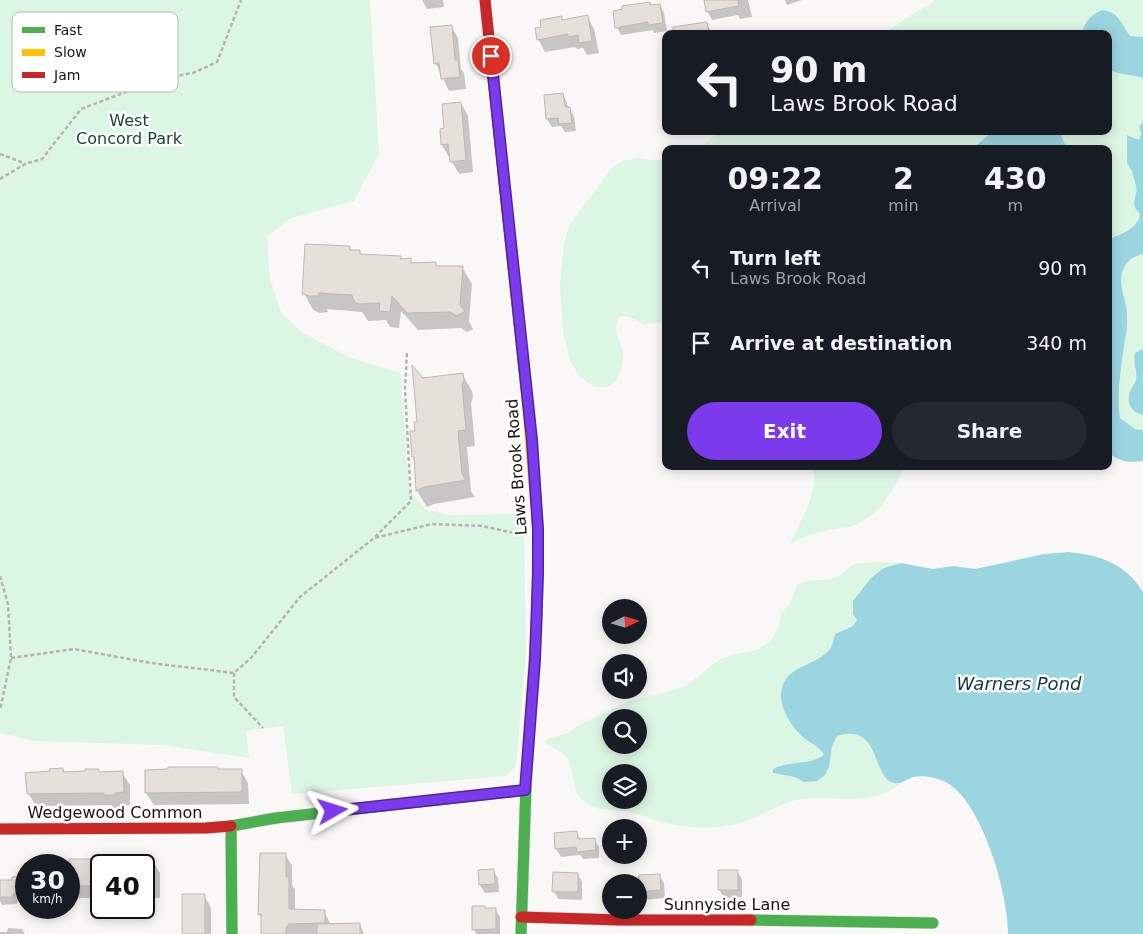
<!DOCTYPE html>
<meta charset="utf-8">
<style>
:root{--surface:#171b24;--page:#242831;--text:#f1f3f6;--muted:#9ea1a6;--accent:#7c3aed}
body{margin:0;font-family:"DejaVu Sans",sans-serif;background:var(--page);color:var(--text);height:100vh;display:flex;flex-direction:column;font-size:19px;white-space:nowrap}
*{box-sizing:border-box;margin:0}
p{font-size:16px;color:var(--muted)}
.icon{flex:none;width:28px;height:28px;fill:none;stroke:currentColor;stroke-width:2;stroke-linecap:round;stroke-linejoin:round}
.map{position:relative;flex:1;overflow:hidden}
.drawer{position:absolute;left:662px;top:145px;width:450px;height:325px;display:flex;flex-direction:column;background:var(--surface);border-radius:10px;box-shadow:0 2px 12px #0003}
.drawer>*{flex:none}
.guide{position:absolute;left:662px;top:30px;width:450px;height:105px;border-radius:10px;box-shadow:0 2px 12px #0003;background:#171b24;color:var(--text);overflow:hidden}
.needle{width:32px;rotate:85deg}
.controls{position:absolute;left:602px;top:599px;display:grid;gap:10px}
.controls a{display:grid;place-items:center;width:45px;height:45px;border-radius:50%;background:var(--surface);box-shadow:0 2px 12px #0003;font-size:25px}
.speed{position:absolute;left:15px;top:854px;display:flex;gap:10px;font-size:25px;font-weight:700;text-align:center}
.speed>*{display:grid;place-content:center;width:65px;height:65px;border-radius:50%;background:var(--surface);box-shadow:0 2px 12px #0003;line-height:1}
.speed small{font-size:12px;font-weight:400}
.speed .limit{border:2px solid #111;border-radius:8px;background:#fff;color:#111}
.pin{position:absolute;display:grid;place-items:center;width:42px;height:42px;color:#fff;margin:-21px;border:2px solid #fff;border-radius:50%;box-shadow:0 1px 5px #0007}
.me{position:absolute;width:55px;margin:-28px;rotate:84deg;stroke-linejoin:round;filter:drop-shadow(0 0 4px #0008)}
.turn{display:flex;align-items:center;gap:18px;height:105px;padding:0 25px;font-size:22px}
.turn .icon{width:65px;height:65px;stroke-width:2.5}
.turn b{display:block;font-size:35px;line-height:42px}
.eta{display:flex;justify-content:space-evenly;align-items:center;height:85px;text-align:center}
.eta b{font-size:30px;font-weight:800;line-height:35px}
.action{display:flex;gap:10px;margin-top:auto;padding:10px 25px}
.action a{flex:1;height:58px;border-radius:30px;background:var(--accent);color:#fff;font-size:20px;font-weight:800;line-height:58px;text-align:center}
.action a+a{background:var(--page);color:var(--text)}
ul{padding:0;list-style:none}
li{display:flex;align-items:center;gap:15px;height:75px;padding:0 25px}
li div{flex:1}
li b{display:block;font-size:19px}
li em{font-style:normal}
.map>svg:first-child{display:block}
.green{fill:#dcf6e4;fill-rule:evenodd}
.water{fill:#9ad5e0}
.shadow{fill:#0003}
.building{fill:#e5e0da;stroke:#bdb8b3}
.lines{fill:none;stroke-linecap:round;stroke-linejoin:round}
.fast-casing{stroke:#d5d3d1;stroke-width:12}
.slow-casing{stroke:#d5d3d1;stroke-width:12}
.jam-casing{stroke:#d5d3d1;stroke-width:12}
.path{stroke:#b7b2ae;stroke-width:2.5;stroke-dasharray:4 2.5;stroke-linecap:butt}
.fast{stroke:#4caf50;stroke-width:11}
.slow{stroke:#ffc107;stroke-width:11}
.jam{stroke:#c62828;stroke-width:11}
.route-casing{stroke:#51269a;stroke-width:12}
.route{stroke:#7c3aed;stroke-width:9}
.labels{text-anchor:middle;stroke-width:5;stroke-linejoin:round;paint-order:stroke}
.park-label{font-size:16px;fill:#15472e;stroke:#fff}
.street-label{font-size:16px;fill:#19120a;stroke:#fff}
.water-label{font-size:18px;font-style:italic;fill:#0d373e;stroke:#fff}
.key{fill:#fff;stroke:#bab8b6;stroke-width:1}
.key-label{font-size:14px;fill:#19120a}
</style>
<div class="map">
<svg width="1143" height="934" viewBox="0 0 1143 934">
<rect width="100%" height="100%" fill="#faf8f6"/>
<!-- green -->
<path class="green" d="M0 0H370L379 154 354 201 291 218 267 237 270 279 282 314 303 333 351 358 401 373 409 490 426 510 450 515 524 514 526 652 516 766 506 776 292 794 283 726 246 731 249 758 162 745 34 741 0 733Z
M934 0H1143V37L1130 36 1123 27 1118 15 1084 25 1081 34H884L909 16 932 3Z
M1109 70C1120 75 1131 74 1143 78V122L1139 126 1141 134 1139 140 1128 135 1127 163 1132 171 1137 190 1134 202 1140 215 1139 221 1133 227 1109 239V149H1067L1059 131H1109Z
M721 131H996L992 132 972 149H697Z
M638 158 651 160H666V321L645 325C635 320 630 314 619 317 611 335 622 338 623 355 624 363 619 373 616 381L607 387H594L580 377 570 361 563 333 560 285 564 242 570 224 612 168 623 161Z
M1143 254V349L1135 353 1133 362 1136 379 1129 395 1137 414 1143 415V430L1135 429 1120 418C1117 397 1120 374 1123 353 1125 340 1128 328 1127 315 1127 300 1117 284 1123 270 1127 260 1134 256 1143 254Z
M814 466H905C893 491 878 519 849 527 844 528 839 528 834 529 818 531 804 537 790 544 802 517 817 497 814 466Z
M874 562 901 563 884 568 853 601 857 620C852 628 851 625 845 629 837 633 835 642 830 648 825 656 812 661 803 665L805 739 821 749 824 755C811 764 797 763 781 764L773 773 795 777 804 782 829 767 832 746 837 736C880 723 873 776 893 783 896 783 898 783 901 783 896 786 890 791 885 793 859 804 828 795 801 799 783 802 769 812 752 819 720 831 687 830 655 820 646 818 638 813 630 812 615 809 602 812 589 805 566 792 579 767 562 753 557 749 551 746 545 743L546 739 568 733 577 726 629 701 655 695 686 686 719 660 731 655 757 650 771 641 779 626 781 614 791 601 798 584 812 580H828L839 576 854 564ZM611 718H639V745H611ZM611 772H639V800H611Z"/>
<!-- water -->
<path class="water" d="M1102 10C1121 13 1120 23 1130 36L1143 37V78C1131 74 1120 75 1109 70V34H1081C1085 21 1091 15 1102 10Z
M1143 122V254C1134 256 1127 260 1123 270 1117 284 1127 300 1127 315 1128 328 1125 340 1123 353 1120 374 1117 397 1120 418L1135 429 1143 430V461C1128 463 1121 462 1109 453V239C1121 234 1138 229 1140 214L1135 208 1134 202 1137 190 1132 171 1127 163V135L1139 140 1141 134 1139 126Z
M996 131H1059L1067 149H972L992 132Z
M1143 349V415C1133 413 1127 405 1129 395 1130 389 1134 385 1136 380 1138 371 1132 365 1135 353Z
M1069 552C1100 555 1126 564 1143 592V934H1008C1009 896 981 796 943 781 935 777 921 775 913 777 905 780 900 786 891 782 872 772 879 723 837 736L832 746 829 767 825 775 817 781 804 782 795 777 773 773V769C789 760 808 766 824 755 820 746 811 744 804 738 793 729 783 713 781 699 779 665 816 667 830 649 833 645 834 638 835 634L853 626 857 620 853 614V601L871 578 884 568 901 563 933 569 954 566 975 569 1044 554Z"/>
<!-- shadow -->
<path class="shadow" d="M422 0H443L444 7 427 9Z
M705 0H748L752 17 740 19 738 15 712 20 707 11Z
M785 0H802L787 5Z
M660 5 664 13 667 31 654 33 653 30 621 35 617 27 624 10Z
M587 16 594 29 599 53 587 55 583 48 577 49 575 47 545 52 538 39 542 28 561 18 563 21Z
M707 23 712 34H692Z
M451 26 458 38 461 69 464 73 466 89 449 91 436 64Z
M563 94 567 103 568 108 574 116 576 131 565 132 561 126 552 127 547 119Z
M461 103 468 116 473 172 459 174 442 145 445 130Z
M350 248 351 251H359L361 255 401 257 402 260 410 259 413 265 435 263 437 267H462L472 284 469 321 473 329 467 332 461 328 418 330 401 311 399 328 390 327 386 320 368 321 362 312 327 309 328 312 320 313 313 310 304 293Z
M462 374 472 391 473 397 471 403 475 446 467 447 471 491 475 497 434 504 427 507 417 491 411 433 416 432 423 379Z
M218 768 219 771H241L248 783 249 804 154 805 146 793Z
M63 769 65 773H87L98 770 100 773H122L130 785V805H122V807L113 808 112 805 36 806 28 793Z
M576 832 581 840 594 839 599 847V858L583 859 580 855 561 857 556 849Z
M285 854 292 866V885L295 890V911H324L331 925 360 924 364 934H262V919L259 914Z
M152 860 160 873V898H144V865H101V898H69V865H47V861Z
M493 870 498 878 499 892 485 893 480 885Z
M737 871 742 879V897L724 898 719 889Z
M578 874 582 882V900L558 899 554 891Z
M659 875 664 883 665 898 643 900 639 892 638 876Z
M26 877V902H17V904L2 905 0 901V881H13V878Z
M611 888V912L606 903Z
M204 895 211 908V934H183Z
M495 909 500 917V934H476L474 929Z
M8 928 22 929 25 934H0V932H7Z"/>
<!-- building -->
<path class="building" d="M704 0H738L739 6 706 12Z
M650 2V5L660 4 663 23 648 25V22L615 28 613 11 622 9V6Z
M588 15 592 41 579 43 578 35 568 37V34L537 40 535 28 541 27 540 20 562 16V20Z
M707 22 709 34H673V27Z
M452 25 455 60H458L460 77 441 79 439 63 434 64 430 27Z
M563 93 565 107H570L572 123 559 124 558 118 546 119 544 95Z
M461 102 466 160 450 162 448 144 441 145 440 129 444 128 442 104Z
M305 244 350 246V250H360V254L401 256V259L411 258V263L436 262V266H463L460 305 465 311 457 316 450 312 407 313 392 296 390 312 379 311 380 303 358 304 354 301 352 295 318 293 319 296H309L302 294Z
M412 365 423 378 463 373 464 380 462 385 466 430 458 431 462 474 466 480 424 487 416 491 414 457H412L410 431H415L414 422H417Z
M168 767H218V769H242V792L145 793V770L168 769Z
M63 768V772L85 771V769H99V772L123 771 124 792 115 793V795H104V793L27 794 25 773 50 771 49 769Z
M577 831 578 839 595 838 596 850 577 852 576 847 555 849 554 833Z
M260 853H286V877H289V909L325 910V923L288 924V927H286V934H261V914L258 915Z
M69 859H101V886H69Z
M494 869 495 884 479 885 478 870Z
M718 870H738V890H718Z
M553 872 578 873V892H552Z
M660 874 661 890 639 892V875Z
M26 876V894H13V897H0V880H12V877Z
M182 894H205V934H182Z
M472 906H485V908H496V929L472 930Z
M360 923V934H317V924Z"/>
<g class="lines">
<defs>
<path id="fast" d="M507 210 528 407
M751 920 933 923
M232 934 231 826 276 818 525 790
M521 934 526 785"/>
<path id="slow" d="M526 785 537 617 538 529 528 407"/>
<path id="jam" d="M485 0 507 210
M0 829 206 828 231 826
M521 917 619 920H751"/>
</defs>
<!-- fast casing -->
<use href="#fast" class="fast-casing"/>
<!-- slow casing -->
<use href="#slow" class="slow-casing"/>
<!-- jam casing -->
<use href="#jam" class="jam-casing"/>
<!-- path -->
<path class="path" d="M0 154 24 163
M0 179 25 164 42 159 81 109 160 79 193 73 217 62 241 0
M375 537 411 501 405 389 407 351
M0 576 8 604 11 658 0 710
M11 658 74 649 151 663 234 673 251 658 300 597 374 538 432 524 482 526 519 534
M234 673V697L263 728"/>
<!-- fast -->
<use href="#fast" class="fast"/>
<!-- slow -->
<use href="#slow" class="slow"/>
<!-- jam -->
<use href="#jam" class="jam"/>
</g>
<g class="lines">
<defs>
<path id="route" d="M333 811 525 790 535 660 538 574V529L532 440 491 56"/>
</defs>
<!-- route casing -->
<use href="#route" class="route-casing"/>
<!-- route -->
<use href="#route" class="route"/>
</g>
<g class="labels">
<!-- park labels -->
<g class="park-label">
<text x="129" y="126">West<tspan x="129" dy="18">Concord Park</tspan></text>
</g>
<!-- street labels -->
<g class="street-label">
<text transform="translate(516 467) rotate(-94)" y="6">Laws Brook Road</text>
<text x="115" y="818">Wedgewood Common</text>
<text x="727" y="910">Sunnyside Lane</text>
</g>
<!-- water labels -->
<g class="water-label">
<text x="1019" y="690">Warners Pond</text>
</g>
</g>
<!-- legend -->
<rect x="12" y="12" width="166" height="80" rx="8" class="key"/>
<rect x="22" y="27" width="23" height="6" fill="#4caf50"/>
<rect x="22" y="49" width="23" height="7" fill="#ffc107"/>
<rect x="22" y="72" width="23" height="6" fill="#c62828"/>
<g class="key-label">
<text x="54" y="35">Fast</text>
<text x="54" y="57">Slow</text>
<text x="54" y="80">Jam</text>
</g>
</svg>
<div class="controls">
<a><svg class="needle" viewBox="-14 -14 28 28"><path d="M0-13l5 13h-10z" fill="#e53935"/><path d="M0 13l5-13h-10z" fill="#9ea1a6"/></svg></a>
<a><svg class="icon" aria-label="sound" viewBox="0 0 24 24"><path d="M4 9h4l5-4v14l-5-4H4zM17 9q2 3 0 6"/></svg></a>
<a><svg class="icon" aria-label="search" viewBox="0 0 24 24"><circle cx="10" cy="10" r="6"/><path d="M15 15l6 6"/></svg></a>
<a><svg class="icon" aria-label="layers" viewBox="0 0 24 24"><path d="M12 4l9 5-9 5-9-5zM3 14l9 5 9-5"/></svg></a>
<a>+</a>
<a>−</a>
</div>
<div class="speed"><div>30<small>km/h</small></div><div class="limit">40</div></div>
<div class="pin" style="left:491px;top:56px;background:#d93025"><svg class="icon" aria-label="arrive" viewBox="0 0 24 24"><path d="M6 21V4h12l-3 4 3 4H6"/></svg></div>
<svg class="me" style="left:333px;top:811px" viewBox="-20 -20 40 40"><path d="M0-17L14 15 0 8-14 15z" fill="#7c3aed" stroke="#fff" stroke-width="4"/></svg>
<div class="guide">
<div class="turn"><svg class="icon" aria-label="left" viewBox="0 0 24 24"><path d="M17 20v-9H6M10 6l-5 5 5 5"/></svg><div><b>90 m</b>Laws Brook Road</div></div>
</div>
<section class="drawer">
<div class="eta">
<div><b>09:22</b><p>Arrival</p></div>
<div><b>2</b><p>min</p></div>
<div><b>430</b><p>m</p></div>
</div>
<ul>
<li><svg class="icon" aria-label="left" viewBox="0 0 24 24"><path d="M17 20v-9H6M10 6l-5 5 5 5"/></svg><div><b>Turn left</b><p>Laws Brook Road</p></div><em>90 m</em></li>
<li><svg class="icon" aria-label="arrive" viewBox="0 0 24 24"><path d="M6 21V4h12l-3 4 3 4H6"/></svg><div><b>Arrive at destination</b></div><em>340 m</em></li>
</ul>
<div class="action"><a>Exit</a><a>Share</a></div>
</section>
</div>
